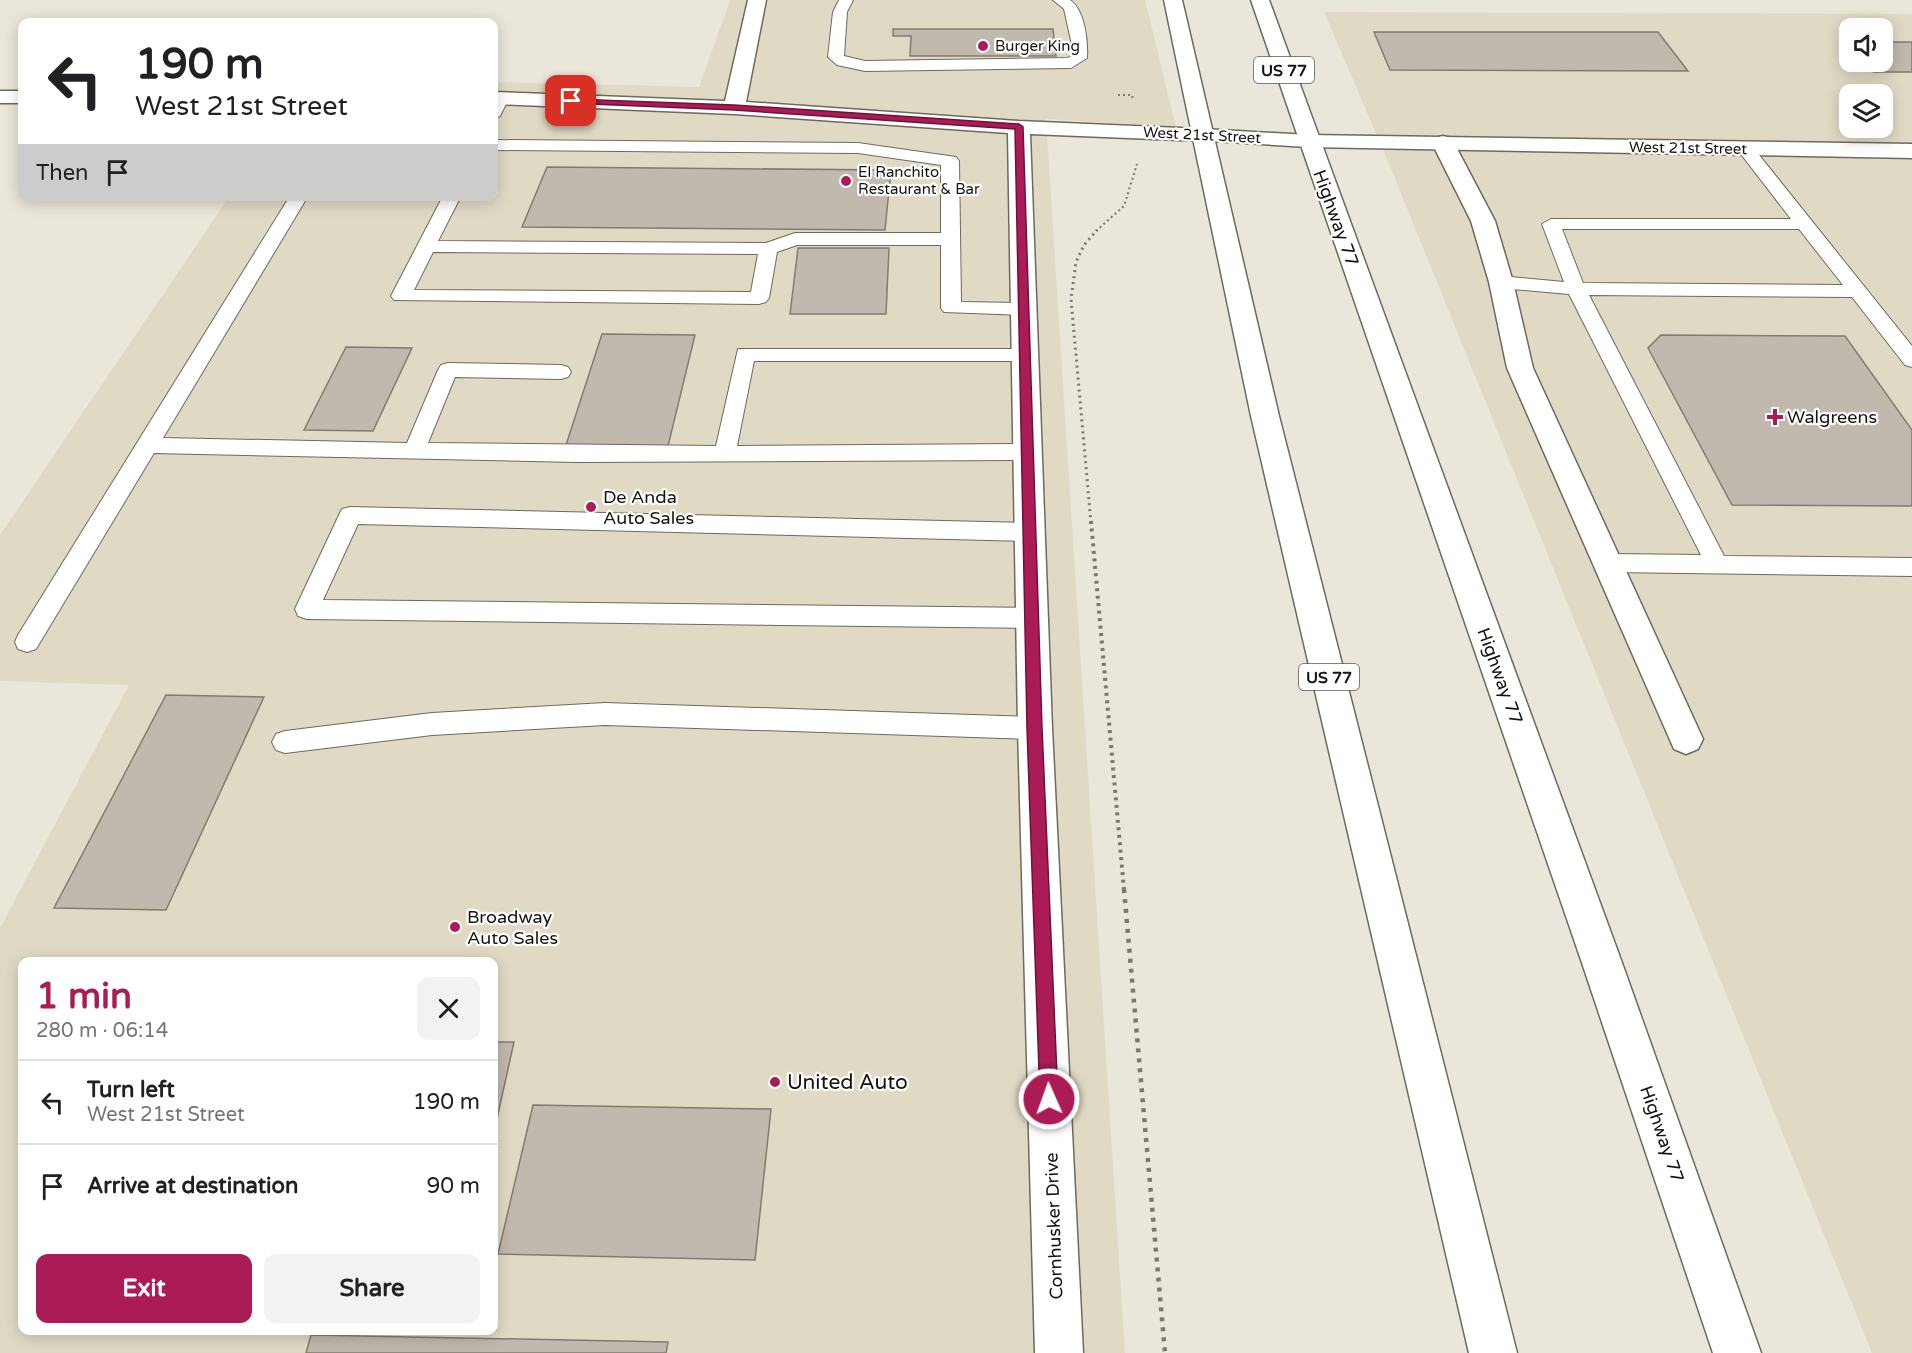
<!DOCTYPE html>
<meta charset="utf-8">
<style>
:root{--surface:#fff;--page:#f2f2f2;--text:#202124;--muted:#757577;--line:#e0e0e0;--accent:#ab1c56}
body{margin:0;font-family:"Varela Round",sans-serif;background:var(--page);color:var(--text);height:100vh;display:flex;flex-direction:column;font-size:22px;white-space:nowrap}
*{box-sizing:border-box;margin:0}
p{font-size:20px;color:var(--muted)}
.icon{flex:none;width:33px;height:33px;fill:none;stroke:currentColor;stroke-width:2;stroke-linecap:round;stroke-linejoin:round}
.map{position:relative;flex:1;overflow:hidden}
.drawer{position:absolute;left:18px;top:957px;width:480px;height:378px;display:flex;flex-direction:column;background:var(--surface);border-radius:12px;box-shadow:0 3px 15px #0003}
.drawer>*{flex:none}
.hud{position:absolute;left:18px;top:18px;width:480px;height:183px;border-radius:12px;box-shadow:0 3px 15px #0003;background:#fff;color:var(--text);overflow:hidden}
.fabs{position:absolute;left:1839px;top:18px;display:grid;gap:12px}
.fabs a{display:grid;place-items:center;width:54px;height:54px;border-radius:12px;background:var(--surface);box-shadow:0 3px 15px #0003;font-size:30px}
.pin{position:absolute;display:grid;place-items:center;width:51px;height:51px;color:#fff;margin:-26px;border-radius:12px;box-shadow:0 3px 9px #0006}
.me{position:absolute;width:66px;margin:-33px;rotate:358deg;stroke-linejoin:round;filter:drop-shadow(0 0 4px #0008)}
.turn{display:flex;align-items:center;gap:21px;height:126px;padding:0 18px;font-size:27px}
.turn .icon{width:78px;height:78px;stroke-width:2.5}
.turn b{display:block;font-size:42px;line-height:51px}
.then{display:flex;align-items:center;height:57px;padding:0 18px;background:#0003;gap:12px;font-size:22px}
.round{display:grid;place-items:center;flex:none;width:63px;height:63px;border-radius:12px;background:var(--page)}
.headline{display:flex;align-items:center;justify-content:space-between;height:102px;padding:0 18px}
h1{font-size:36px;font-weight:700;line-height:45px;color:var(--accent)}
.action{display:flex;gap:12px;margin-top:auto;padding:12px 18px}
.action a{flex:1;height:69px;border-radius:12px;background:var(--accent);color:#fff;font-size:24px;font-weight:700;line-height:69px;text-align:center}
.action a+a{background:var(--page);color:var(--text)}
ul{padding:0;list-style:none}
li{display:flex;align-items:center;gap:18px;height:84px;padding:0 18px;border-top:2px solid var(--line)}
li div{flex:1}
li b{display:block;font-size:22px}
li em{font-style:normal}
.map>svg:first-child{display:block}
.built{fill:#e0dac5;fill-rule:evenodd}
.building{fill:#c2b9ae;stroke:#837b70;stroke-width:1.5}
.lines{fill:none;stroke-linecap:round;stroke-linejoin:round}
.service-casing{stroke:#6d6a5e;stroke-width:2}
.minor-casing{stroke:#6d6a5e;stroke-width:3}
.secondary-casing{stroke:#6d6a5e;stroke-width:3}
.trunk-casing{stroke:#6d6a5e;stroke-width:3}
.path-far3{stroke:#7b786f;stroke-width:2;stroke-dasharray:2 3;stroke-linecap:butt}
.path-far2{stroke:#7b786f;stroke-width:3;stroke-dasharray:2 4;stroke-linecap:butt}
.path-far1{stroke:#7b786f;stroke-width:4;stroke-dasharray:3 4.5;stroke-linecap:butt}
.path{stroke:#7b786f;stroke-width:4.5;stroke-dasharray:4 6;stroke-linecap:butt}
.service{fill:#fff;fill-rule:evenodd}
.minor{fill:#fff;fill-rule:evenodd}
.secondary{fill:#fff;fill-rule:evenodd}
.trunk{fill:#fff;fill-rule:evenodd}
.route{fill:#ab1c56;stroke:#6f1238;stroke-width:1.5}
.poi-dot{fill:#ab1c56;stroke:#fff;stroke-width:2}
.labels{text-anchor:middle;stroke-width:4.5;stroke-linejoin:round;paint-order:stroke}
.far-poi-label{font-size:15px;fill:#14130e;stroke:#fff;text-anchor:start}
.far-street-label{font-size:15px;fill:#14130e;stroke:#fff}
.shield{fill:#fff;stroke:#5a5a56;stroke-width:1.5}
.shield-label{font-size:16px;font-weight:bold;fill:#14130e}
.street-label{font-size:18px;fill:#14130e;stroke:#fff}
.poi-label{font-size:18px;fill:#14130e;stroke:#fff;text-anchor:start}
.near-poi-label{font-size:21px;fill:#14130e;stroke:#fff;text-anchor:start}
</style>
<div class="map">
<svg width="1912" height="1353" viewBox="0 0 1912 1353">
<rect width="100%" height="100%" fill="#eae6d9"/>
<!-- built -->
<path class="built" d="M730 0H1145L1176 127 1046 119 1125 1353H0V928L129 685 0 681V535L229 197 494 196V82L699 87ZM22 962H494V1330H22Z
M1324 12 1912 14V1353H1872L1387 159ZM1850 28H1882V62H1850ZM1850 94H1882V128H1850Z"/>
<!-- building -->
<path class="building" d="M893 29H1053L1056 56H910L911 36H893Z
M1374 32H1658L1688 71 1390 70Z
M1882 42H1912V72H1873L1863 62H1882Z
M547 167 891 170 885 230 522 227Z
M798 248H889L886 314H790Z
M602 334 695 335 668 446 566 445Z
M1661 335 1845 336 1912 430V506L1732 505 1648 348Z
M346 347 412 348 373 431 304 430Z
M166 695 264 697 166 910 54 908Z
M494 1042H514L494 1132Z
M533 1105 771 1109 755 1260 498 1254Z
M311 1335 668 1342 666 1353H306Z"/>
<g class="lines">
<defs>
<path id="service" d="M839 0H853L847 12 844 56 865 61 1068 58 1071 56 1072 45 1064 9 1053 0H1070C1085 10 1088 41 1087 58L1071 68 865 71 837 65 828 57 833 12Z
M501 93 509 98 500 116 494 118V97Z
M494 140 858 143 956 157 959 161 961 302 1022 303 1029 305 1032 309 1029 313 1022 315 944 312 941 308V245H797L777 252 769 298 766 302 759 304 394 300 391 296 443 196H461L438 241 766 243 795 233H941V165L858 153 494 150ZM433 252 758 254 751 292 414 290Z
M1745 144 1751 145 1912 346V367L1905 365 1852 297 1589 295 1724 556 1912 558V576L1608 572 1600 569 1596 563 1600 557 1608 554 1701 555 1569 294 1501 288 1491 282 1501 276 1564 282 1542 224 1551 219H1791L1737 149ZM1562 229H1799L1843 285 1583 283Z
M290 196H308L163 438 407 443 438 370 441 365 448 363 561 365 568 367 571 372 568 377 561 379 455 377 428 443 716 446 738 349H1025L1032 351 1035 356 1032 361H754L737 446 1027 444 1035 447 1038 452 1035 457 1027 460 576 462 154 453 36 649 27 652 18 649 15 642 18 635Z
M350 507 1029 523 1037 526 1041 532 1037 538 1029 541 358 524 323 600 1032 608 1041 611 1044 618 1041 625 1032 628 307 619 298 616 295 609 339 515 342 509Z
M605 703 1035 717 1044 720 1048 728 1044 736 1035 739 605 725 432 735 285 753 276 750 272 742 276 734 285 731 432 713Z"/>
<path id="minor" d="M748 0H766L746 102 1019 121 1203 129 1211 130 1214 135 1211 140 1203 141 1030 134 1052 728 1083 1353H1035L1018 728 1008 133 734 114 494 104V92L725 101Z
M0 91H22V103H0Z
M1443 136 1451 138 1454 143 1495 221 1513 282 1533 368 1703 739 1698 749 1686 754 1674 749 1507 368 1489 282 1471 221 1432 143 1435 138Z"/>
<path id="secondary" d="M1203 129 1308 135 1912 144V158L1308 147 1195 140 1192 135 1195 130Z"/>
<path id="trunk" d="M1164 0H1182L1279 416 1517 1353H1469L1251 416Z
M1251 0H1269L1621 960 1761 1353H1713L1581 960Z"/>
</defs>
<!-- service casing -->
<use href="#service" class="service-casing"/>
<!-- minor casing -->
<use href="#minor" class="minor-casing"/>
<!-- secondary casing -->
<use href="#secondary" class="secondary-casing"/>
<!-- trunk casing -->
<use href="#trunk" class="trunk-casing"/>
<!-- path-far3 -->
<path class="path-far3" d="M1118 95H1132L1133 100
M1096 231 1124 206 1137 164"/>
<!-- path-far2 -->
<path class="path-far2" d="M1091 523 1071 299 1076 262 1084 245 1097 230"/>
<!-- path-far1 -->
<path class="path-far1" d="M1091 521 1124 890"/>
<!-- path -->
<path class="path" d="M1124 889 1165 1353"/>
<!-- service -->
<use href="#service" class="service"/>
<!-- minor -->
<use href="#minor" class="minor"/>
<!-- secondary -->
<use href="#secondary" class="secondary"/>
<!-- trunk -->
<use href="#trunk" class="trunk"/>
</g>
<!-- route -->
<path class="route" d="M571 99 734 105 1019 124 1023 127 1042 728 1058 1099 1055 1105 1049 1107 1043 1105 1040 1099 1027 728 1015 129 734 110 568 103Z"/>
<!-- markers -->
<g class="poi-dot">
<circle cx="983" cy="46" r="6"/>
<circle cx="846" cy="181" r="6"/>
<path d="M1772 408h6v6h6v6h-6v6h-6v-6h-6v-6h6z"/>
<circle cx="591" cy="507" r="6"/>
<circle cx="455" cy="927" r="6"/>
<circle cx="775" cy="1082" r="6"/>
</g>
<g class="labels">
<!-- far-poi labels -->
<g class="far-poi-label">
<text x="995" y="51">Burger King</text>
<text x="858" y="177">El Ranchito<tspan x="858" dy="17">Restaurant &amp; Bar</tspan></text>
</g>
<!-- far-street labels -->
<g class="far-street-label">
<text transform="translate(1202 135) rotate(3)" y="5">West 21st Street</text>
<text transform="translate(1688 148) rotate(1)" y="5">West 21st Street</text>
</g>
<!-- shield labels -->
<g class="shield">
<rect x="1254" y="57" width="60" height="26" rx="4.5"/>
<rect x="1299" y="664" width="60" height="26" rx="4.5"/>
</g>
<g class="shield-label">
<text x="1284" y="76">US 77</text>
<text x="1329" y="683">US 77</text>
</g>
<!-- street labels -->
<g class="street-label">
<text transform="translate(1336 218) rotate(70)" y="6">Highway 77</text>
<text transform="translate(1500 676) rotate(70)" y="6">Highway 77</text>
<text transform="translate(1662 1134) rotate(71)" y="6">Highway 77</text>
<text transform="translate(1054 1226) rotate(-92)" y="6">Cornhusker Drive</text>
</g>
<!-- poi labels -->
<g class="poi-label">
<text x="1787" y="423">Walgreens</text>
<text x="603" y="503">De Anda<tspan x="603" dy="21">Auto Sales</tspan></text>
<text x="467" y="923">Broadway<tspan x="467" dy="21">Auto Sales</tspan></text>
</g>
<!-- near-poi labels -->
<g class="near-poi-label">
<text x="787" y="1089">United Auto</text>
</g>
</g>
</svg>
<div class="fabs">
<a><svg class="icon" aria-label="sound" viewBox="0 0 24 24"><path d="M4 9h4l5-4v14l-5-4H4zM17 9q2 3 0 6"/></svg></a>
<a><svg class="icon" aria-label="layers" viewBox="0 0 24 24"><path d="M12 4l9 5-9 5-9-5zM3 14l9 5 9-5"/></svg></a>
</div>
<div class="pin" style="left:571px;top:101px;background:#d93025"><svg class="icon" aria-label="arrive" viewBox="0 0 24 24"><path d="M6 21V4h12l-3 4 3 4H6"/></svg></div>
<svg class="me" style="left:1049px;top:1099px" viewBox="-20 -20 40 40"><circle r="17" fill="#ab1c56" stroke="#fff" stroke-width="3"/><path d="M0-11L8 9 0 5-8 9z" fill="#fff"/></svg>
<div class="hud">
<div class="turn"><svg class="icon" aria-label="left" viewBox="0 0 24 24"><path d="M17 20v-9H6M10 6l-5 5 5 5"/></svg><div><b>190 m</b>West 21st Street</div></div>
<div class="then">Then<svg class="icon" aria-label="arrive" viewBox="0 0 24 24"><path d="M6 21V4h12l-3 4 3 4H6"/></svg></div>
</div>
<section class="drawer">
<div class="headline"><div><h1>1 min</h1><p>280 m · 06:14</p></div><a class="round"><svg class="icon" aria-label="close" viewBox="0 0 24 24"><path d="M6 6l12 12M18 6L6 18"/></svg></a></div>
<ul>
<li><svg class="icon" aria-label="left" viewBox="0 0 24 24"><path d="M17 20v-9H6M10 6l-5 5 5 5"/></svg><div><b>Turn left</b><p>West 21st Street</p></div><em>190 m</em></li>
<li><svg class="icon" aria-label="arrive" viewBox="0 0 24 24"><path d="M6 21V4h12l-3 4 3 4H6"/></svg><div><b>Arrive at destination</b></div><em>90 m</em></li>
</ul>
<div class="action"><a>Exit</a><a>Share</a></div>
</section>
</div>
